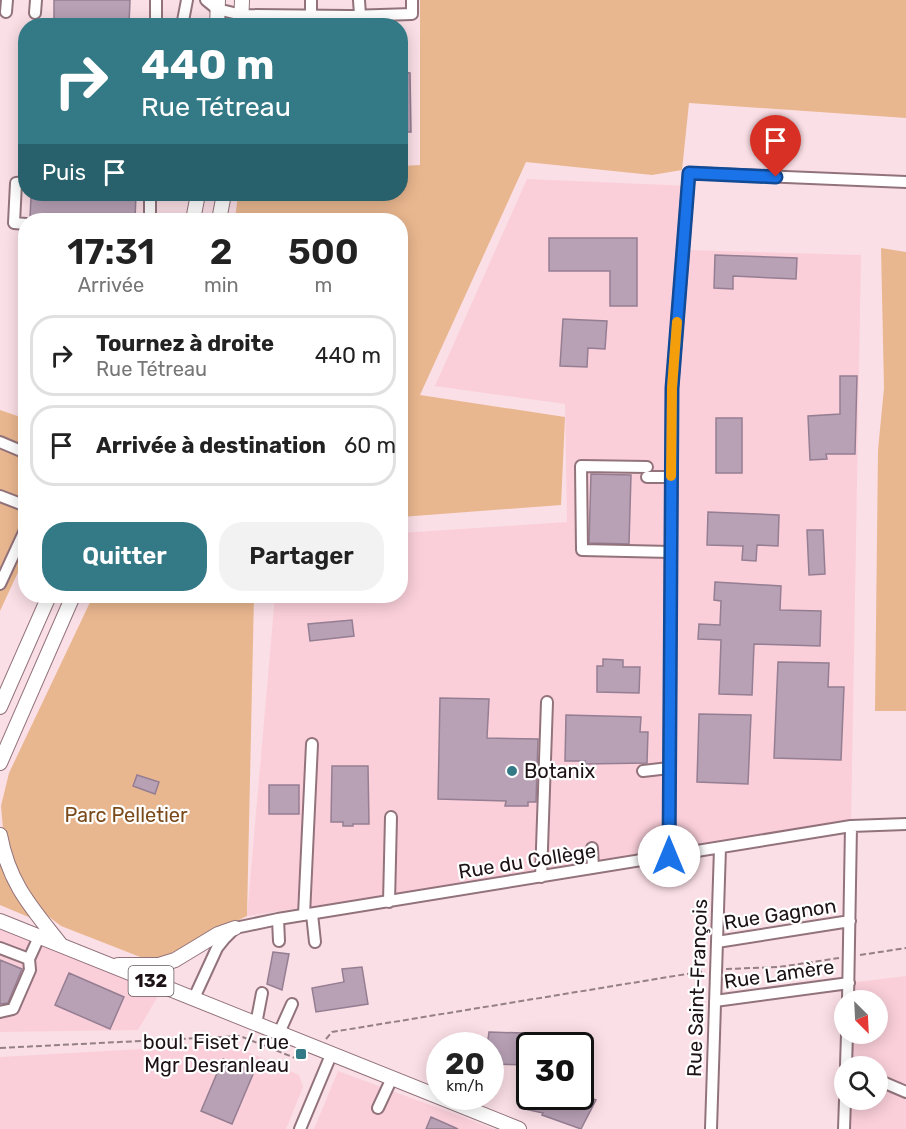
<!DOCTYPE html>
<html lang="fr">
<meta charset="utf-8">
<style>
:root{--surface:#fff;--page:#f2f2f2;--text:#222;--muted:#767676;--line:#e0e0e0;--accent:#337986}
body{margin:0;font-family:Rubik,sans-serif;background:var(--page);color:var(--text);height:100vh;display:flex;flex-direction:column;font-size:22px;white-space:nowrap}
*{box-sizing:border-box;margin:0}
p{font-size:20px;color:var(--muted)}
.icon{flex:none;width:33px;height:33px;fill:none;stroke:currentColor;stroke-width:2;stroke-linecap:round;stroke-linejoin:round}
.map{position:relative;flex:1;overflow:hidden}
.details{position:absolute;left:18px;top:213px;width:390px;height:390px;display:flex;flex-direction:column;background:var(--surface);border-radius:24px;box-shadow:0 3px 15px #0003}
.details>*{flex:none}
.top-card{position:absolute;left:18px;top:18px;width:390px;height:183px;border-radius:24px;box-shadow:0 3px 15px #0003;background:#337986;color:#fff;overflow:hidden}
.needle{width:39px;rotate:156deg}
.fabs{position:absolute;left:834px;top:990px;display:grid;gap:12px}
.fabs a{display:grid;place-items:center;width:54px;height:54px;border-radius:50%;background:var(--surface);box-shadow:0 3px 15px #0003;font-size:30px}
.speed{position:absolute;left:426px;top:1032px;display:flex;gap:12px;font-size:30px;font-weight:700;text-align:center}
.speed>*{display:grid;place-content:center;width:78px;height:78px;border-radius:50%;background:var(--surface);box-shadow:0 3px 15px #0003;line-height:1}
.speed small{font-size:15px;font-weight:400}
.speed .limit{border:3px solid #111;border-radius:9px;background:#fff;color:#111}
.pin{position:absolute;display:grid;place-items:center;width:51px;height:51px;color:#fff;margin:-62px -26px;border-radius:50% 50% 50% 0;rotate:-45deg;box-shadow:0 0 6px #0007}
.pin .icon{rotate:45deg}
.me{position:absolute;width:66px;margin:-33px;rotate:0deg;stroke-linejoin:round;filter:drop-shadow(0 0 4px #0008)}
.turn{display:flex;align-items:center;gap:21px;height:126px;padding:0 24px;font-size:27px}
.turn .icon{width:78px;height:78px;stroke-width:2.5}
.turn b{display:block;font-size:42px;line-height:51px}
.then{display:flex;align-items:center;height:57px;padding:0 24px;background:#0003;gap:12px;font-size:22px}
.eta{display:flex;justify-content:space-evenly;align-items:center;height:102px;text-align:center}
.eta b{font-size:36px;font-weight:600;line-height:42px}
.button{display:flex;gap:12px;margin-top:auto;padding:12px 24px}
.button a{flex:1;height:69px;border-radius:24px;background:var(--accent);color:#fff;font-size:24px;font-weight:600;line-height:69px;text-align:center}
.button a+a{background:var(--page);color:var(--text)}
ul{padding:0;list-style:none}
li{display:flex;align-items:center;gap:18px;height:81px;margin:0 12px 9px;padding:0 12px;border:3px solid var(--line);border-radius:24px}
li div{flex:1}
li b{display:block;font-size:22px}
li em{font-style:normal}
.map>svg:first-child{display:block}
.built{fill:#facfda}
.green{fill:#e9b78f}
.building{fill:#b8a0b5;stroke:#957e92;stroke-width:1.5}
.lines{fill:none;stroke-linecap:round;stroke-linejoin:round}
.minor-casing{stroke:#92737b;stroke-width:14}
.major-casing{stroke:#92737b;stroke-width:16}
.path{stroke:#948085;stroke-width:2;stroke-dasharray:6 3;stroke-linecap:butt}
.minor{stroke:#fff;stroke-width:10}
.major{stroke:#fff;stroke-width:14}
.route-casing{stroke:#114b97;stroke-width:15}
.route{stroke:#1a73e8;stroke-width:10}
.slow{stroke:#f59e0b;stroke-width:10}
.poi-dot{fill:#337986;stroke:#fff;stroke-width:2}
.labels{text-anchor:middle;stroke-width:4.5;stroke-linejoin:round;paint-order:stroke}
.shield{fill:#fff;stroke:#61595b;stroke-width:1.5}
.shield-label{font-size:18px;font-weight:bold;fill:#1d1215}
.poi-label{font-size:20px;fill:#1d1215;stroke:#fff;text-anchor:start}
.park-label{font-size:20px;fill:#7b4a1a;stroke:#fff}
.street-label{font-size:20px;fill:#1d1215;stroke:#fff}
</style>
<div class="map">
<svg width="906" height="1129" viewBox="0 0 906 1129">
<rect width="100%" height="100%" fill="#fbdfe6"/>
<!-- built -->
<path class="built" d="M527 179 691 186 688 250 861 255 851 826 247 916 275 596H400L401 533 567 522 565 404 435 386Z
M0 927 161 991 138 1030 0 1032Z
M906 976V1129H844L845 1100H878V1066H846L847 1034H878V1000H848L849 983Z
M231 1044 299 1075 303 1087 286 1129H0V1057Z
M338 1071 495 1129H314Z"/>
<!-- green -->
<path class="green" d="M420 0H906V118L689 103 682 170 652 175 526 162 420 395 565 417 561 505 401 517 400 220H235L238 194H400L401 166 420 165Z
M881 248 906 252V711H875L878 450 884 388Z
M0 410 26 419 25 557 0 611Z
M93 596H254L247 916 153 962 61 926 31 903 4 840 1 806 9 773Z
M0 854 38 921 0 905Z"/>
<!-- building -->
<path class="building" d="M54 0H130L129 25 54 23Z
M400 72 410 73 411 132H400Z
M74 194H136L135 220H60L30 218 31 197H74Z
M549 238H637V306H610V271H549Z
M715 255 797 258 796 279 733 276V289L714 288Z
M563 319 607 321 605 349 588 348 587 367 560 366Z
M840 376H857L855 454H826L827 459 810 460 808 416 840 414Z
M716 418H742V473H716Z
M591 474 631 475 629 544 589 543Z
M708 512 779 515 778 546 757 545 756 561 742 560 743 546 707 545Z
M807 530H823L825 574 809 575Z
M715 582 781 586 780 610 821 611 820 646 754 644 752 695 719 694 721 640 698 639 699 624 720 625 721 601 714 600Z
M352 620 354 636 310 641 308 624Z
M603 659 623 660V667H640L639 693 597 692V666H603Z
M778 662 829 663 828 687H844L841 760 774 758Z
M440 698 489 699 487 738 538 739 536 802H528V806H505L506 801 438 799Z
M699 714 751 715 748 784 697 782Z
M566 715 641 717 640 732H648L647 763 585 764V761H565Z
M332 766H368L369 824H353V826H343V822H331Z
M137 775 159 782 155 794 133 786Z
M269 785H299V814H269Z
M273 952 289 954 282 990 267 984Z
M0 960 22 969 8 1003 0 1004Z
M362 967 368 1004 316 1012 312 988 344 982 342 969Z
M69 973 124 997 110 1029 55 1005Z
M489 1032 553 1034 551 1046H530V1065L490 1064V1046H487Z
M223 1059 254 1072 232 1124 201 1111Z
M580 1094 596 1100 581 1129 542 1115 543 1113 520 1108 523 1096H580Z
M431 1117 458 1129H426Z"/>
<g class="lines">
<defs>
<path id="minor" d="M206 0 217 9 242 15 349 16 412 14V0
M311 0V16
M359 0 360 15
M6 12 7 0
M35 13 36 0
M156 26V0
M182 26 187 0
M26 182 16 183 14 223 26 224
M150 220V194
M0 442 26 453
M647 467 581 466 582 550 671 552
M647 477H671
M0 496 26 506
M0 584 26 528
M643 771 669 768
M592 848 593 868
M669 856 672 389 689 173 906 182
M541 877 547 702
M389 902 391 817
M312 914 315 942
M304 915 312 744
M278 919 279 941
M717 942 850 921
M0 948 29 959 39 937
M194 998 217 948 225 938 235 928 278 919 851 826 906 824
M848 1000 851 826
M715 1001 849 983
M0 1012 13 1009 30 970 29 959
M256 1024 262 993
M279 1033 292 1004
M846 1066 847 1034
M878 1080 906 1092
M378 1108 392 1078
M300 1129 331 1055
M711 1129 720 848
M844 1129 845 1100"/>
<path id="major" d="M217 26 218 0
M241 26 242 0
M193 220 198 194
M219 220 224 194
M0 707 49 596
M0 763 73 596
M0 835C9 884 32 908 61 945
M0 921 519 1129
M118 965H159L175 960 218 934 235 928"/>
</defs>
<!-- minor casing -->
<use href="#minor" class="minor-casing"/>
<!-- major casing -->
<use href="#major" class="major-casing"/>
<!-- path -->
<path class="path" d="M860 955 906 948
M726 969 779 967 839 958
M326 1039 332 1032 705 971
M0 1048 240 1036 300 1060 307 1057"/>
<!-- minor -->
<use href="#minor" class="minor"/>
<!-- major -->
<use href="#major" class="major"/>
</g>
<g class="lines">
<defs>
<path id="route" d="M669 856 672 388 689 173 776 177"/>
</defs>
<!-- route casing -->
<use href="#route" class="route-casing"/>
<!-- route -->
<use href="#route" class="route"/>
<!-- slow -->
<path class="slow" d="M671 476 672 388 677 322"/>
</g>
<!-- markers -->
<g class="poi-dot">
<circle cx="512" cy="771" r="6"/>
<rect x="295" y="1048" width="12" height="12" rx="3"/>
</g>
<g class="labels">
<!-- shield labels -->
<rect class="shield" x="128.5" y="966" width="45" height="30" rx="4.5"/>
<g class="shield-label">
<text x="151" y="987">132</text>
</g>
<!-- poi labels -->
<g class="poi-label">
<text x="524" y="778">Botanix</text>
<text x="289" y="1049" text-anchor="end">boul. Fiset / rue<tspan x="289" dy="23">Mgr Desranleau</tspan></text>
</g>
<!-- park labels -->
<g class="park-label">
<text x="126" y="822">Parc Pelletier</text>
</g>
<!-- street labels -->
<g class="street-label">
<text transform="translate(527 861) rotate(-9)" y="7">Rue du Collège</text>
<text transform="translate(780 914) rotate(-9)" y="7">Rue Gagnon</text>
<text transform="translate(779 974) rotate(-8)" y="7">Rue Lamère</text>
<text transform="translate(697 988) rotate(-88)" y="7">Rue Saint-François</text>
</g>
</g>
</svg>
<div class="fabs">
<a><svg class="needle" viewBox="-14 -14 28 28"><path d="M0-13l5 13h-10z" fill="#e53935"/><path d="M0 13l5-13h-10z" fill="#767676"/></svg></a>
<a><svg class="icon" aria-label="search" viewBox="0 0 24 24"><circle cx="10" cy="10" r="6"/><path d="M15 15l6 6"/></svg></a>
</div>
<div class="speed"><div>20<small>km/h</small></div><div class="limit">30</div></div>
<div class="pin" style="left:776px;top:177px;background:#d93025"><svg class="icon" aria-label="arrive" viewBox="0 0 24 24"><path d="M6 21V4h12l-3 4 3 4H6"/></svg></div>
<svg class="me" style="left:669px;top:856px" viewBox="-20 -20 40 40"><circle r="19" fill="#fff"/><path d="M0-13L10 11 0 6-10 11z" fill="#1a73e8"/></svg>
<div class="top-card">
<div class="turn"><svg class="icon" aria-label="right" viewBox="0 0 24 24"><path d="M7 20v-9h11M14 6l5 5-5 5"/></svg><div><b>440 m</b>Rue Tétreau</div></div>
<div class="then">Puis<svg class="icon" aria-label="arrive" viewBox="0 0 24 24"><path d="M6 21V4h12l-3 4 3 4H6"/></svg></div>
</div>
<section class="details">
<div class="eta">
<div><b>17:31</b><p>Arrivée</p></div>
<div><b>2</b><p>min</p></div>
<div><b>500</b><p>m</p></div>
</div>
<ul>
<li><svg class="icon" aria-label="right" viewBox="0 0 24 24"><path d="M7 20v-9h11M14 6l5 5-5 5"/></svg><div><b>Tournez à droite</b><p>Rue Tétreau</p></div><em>440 m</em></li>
<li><svg class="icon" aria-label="arrive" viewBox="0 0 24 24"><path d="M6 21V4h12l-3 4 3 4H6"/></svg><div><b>Arrivée à destination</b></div><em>60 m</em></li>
</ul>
<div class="button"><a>Quitter</a><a>Partager</a></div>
</section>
</div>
